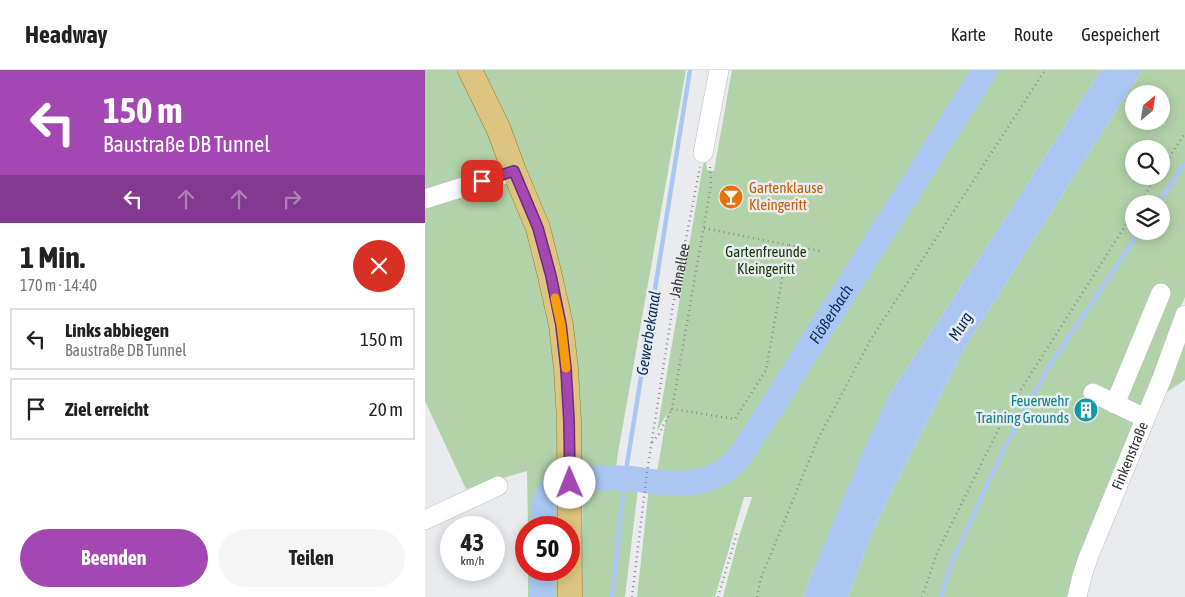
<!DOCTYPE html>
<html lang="de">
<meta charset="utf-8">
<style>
:root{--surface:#fff;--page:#f6f6f6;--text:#222;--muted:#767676;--line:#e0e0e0;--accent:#a348b3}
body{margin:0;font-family:"Asap Condensed",sans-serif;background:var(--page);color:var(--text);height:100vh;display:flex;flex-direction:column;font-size:19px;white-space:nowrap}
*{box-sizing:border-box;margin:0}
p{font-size:16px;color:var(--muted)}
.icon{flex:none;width:28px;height:28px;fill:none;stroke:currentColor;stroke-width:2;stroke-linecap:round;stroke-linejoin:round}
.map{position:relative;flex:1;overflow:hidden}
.side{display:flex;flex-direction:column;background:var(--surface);width:425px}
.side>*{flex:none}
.hud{background:#a348b3;color:#fff;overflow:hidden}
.needle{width:32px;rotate:30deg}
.fabs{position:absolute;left:700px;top:15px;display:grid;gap:10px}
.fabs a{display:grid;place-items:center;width:45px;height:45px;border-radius:50%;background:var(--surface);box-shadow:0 2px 12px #0003;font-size:25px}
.speed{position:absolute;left:15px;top:446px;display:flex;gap:10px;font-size:25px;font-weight:700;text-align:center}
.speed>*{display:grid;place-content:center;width:65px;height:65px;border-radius:50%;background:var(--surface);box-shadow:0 2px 12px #0003;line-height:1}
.speed small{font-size:12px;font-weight:400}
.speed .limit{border:8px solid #d22;background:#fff;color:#111}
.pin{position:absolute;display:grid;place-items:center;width:42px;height:42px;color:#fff;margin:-21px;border-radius:10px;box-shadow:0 2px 8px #0006}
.me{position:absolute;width:55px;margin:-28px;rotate:359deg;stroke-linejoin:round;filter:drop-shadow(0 0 4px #0008)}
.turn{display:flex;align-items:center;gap:18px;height:105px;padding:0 20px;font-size:22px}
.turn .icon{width:65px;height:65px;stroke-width:2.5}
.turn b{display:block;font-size:35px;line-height:42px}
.lanes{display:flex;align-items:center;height:48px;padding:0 20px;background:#0003;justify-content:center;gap:25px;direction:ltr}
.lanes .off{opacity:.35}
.round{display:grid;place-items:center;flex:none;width:52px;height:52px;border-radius:26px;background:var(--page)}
.headline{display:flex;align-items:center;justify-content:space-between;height:85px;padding:0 20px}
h1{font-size:30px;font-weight:700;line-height:38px}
.action{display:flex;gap:10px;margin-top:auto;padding:10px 20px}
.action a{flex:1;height:58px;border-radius:30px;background:var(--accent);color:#fff;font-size:20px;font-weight:700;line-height:58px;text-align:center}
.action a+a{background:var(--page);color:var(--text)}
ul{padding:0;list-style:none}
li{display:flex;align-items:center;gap:15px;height:62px;margin:0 10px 8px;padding:0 10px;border:2px solid var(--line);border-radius:0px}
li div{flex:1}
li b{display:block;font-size:19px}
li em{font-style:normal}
header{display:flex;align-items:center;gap:30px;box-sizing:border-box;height:70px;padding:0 25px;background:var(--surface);border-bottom:1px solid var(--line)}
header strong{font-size:24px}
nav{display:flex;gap:28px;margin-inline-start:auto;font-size:18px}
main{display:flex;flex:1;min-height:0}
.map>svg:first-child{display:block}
.green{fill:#b2d2a9;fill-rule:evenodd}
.water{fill:#aac7f4}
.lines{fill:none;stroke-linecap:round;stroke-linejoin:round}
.stream{stroke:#aac7f4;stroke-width:4.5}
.river{stroke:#aac7f4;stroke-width:25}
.minor-casing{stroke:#bdbec1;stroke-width:20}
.major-casing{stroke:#947b30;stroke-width:25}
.path{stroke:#8b8c8e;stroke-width:2.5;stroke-dasharray:1 4;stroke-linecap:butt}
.minor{stroke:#fff;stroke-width:19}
.major{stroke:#ddc580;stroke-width:24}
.route-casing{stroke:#6a2f74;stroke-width:12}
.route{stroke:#a348b3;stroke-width:9}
.slow{stroke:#f59e0b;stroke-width:9}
.labels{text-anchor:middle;stroke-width:5;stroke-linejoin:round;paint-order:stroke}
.food-label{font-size:15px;fill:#c56008;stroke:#eaebee;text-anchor:start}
.park-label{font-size:15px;fill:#15360a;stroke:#eaebee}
.street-label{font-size:15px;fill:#363738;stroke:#eaebee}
.culture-label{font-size:15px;fill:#0d838f;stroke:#eaebee;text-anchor:end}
.water-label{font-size:16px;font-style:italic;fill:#082b5f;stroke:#eaebee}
</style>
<header>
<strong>Headway</strong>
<nav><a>Karte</a><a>Route</a><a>Gespeichert</a></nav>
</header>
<main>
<section class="side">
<div class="hud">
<div class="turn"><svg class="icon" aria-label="left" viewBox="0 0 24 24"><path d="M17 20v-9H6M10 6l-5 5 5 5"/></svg><div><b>150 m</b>Baustraße DB Tunnel</div></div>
<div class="lanes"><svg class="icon" aria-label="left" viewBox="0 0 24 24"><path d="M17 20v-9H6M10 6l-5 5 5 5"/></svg><svg class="icon off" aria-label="ahead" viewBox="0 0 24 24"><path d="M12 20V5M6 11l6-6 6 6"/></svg><svg class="icon off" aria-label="ahead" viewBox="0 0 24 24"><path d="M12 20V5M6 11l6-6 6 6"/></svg><svg class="icon off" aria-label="right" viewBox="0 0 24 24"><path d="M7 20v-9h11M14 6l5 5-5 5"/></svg></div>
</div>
<div class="headline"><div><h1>1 Min.</h1><p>170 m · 14:40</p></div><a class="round" style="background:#d93025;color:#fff"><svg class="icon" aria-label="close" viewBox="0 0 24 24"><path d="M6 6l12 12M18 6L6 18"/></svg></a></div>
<ul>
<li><svg class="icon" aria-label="left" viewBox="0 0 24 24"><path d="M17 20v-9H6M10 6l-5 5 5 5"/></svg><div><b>Links abbiegen</b><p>Baustraße DB Tunnel</p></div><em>150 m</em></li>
<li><svg class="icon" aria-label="arrive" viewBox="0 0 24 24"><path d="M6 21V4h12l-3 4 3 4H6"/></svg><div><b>Ziel erreicht</b></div><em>20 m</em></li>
</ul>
<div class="action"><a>Beenden</a><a>Teilen</a></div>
</section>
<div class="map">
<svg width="760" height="527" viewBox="0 0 760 527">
<rect width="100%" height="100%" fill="#eaebee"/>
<!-- green -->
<path class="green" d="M0 0H33L68 72 107 175 129 275 134 346V457H103L102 401 41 419 0 331Z
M56 0H261L193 383 191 399 156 395 148 298Z
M307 0H556L329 357C317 374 305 394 286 404 270 412 249 409 231 408L242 344 232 361 278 95 281 91 282 100 289 101Z
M566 0H676L520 241 464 325 384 511 379 527H298L313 470 327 427H319L290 527H212L224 417 272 418 287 412 304 403 325 380 347 344Z
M717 0H760V227L753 243 710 352 646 527H423L447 463 466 423 540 277ZM709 24H736V51H709ZM709 79H736V106H709ZM709 134H736V161H709Z
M760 261V310L736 326Z
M158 418H213L200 527H156Z
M103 500H133V527H103Z"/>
<!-- water -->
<path class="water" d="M676 0H717L540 277 466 423 447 463 423 527H379L384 511 433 393 464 325 520 241Z"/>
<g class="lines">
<!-- stream -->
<path class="stream" d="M733 134 760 93
M122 422 125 421
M187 527 200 407 265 0
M516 527 526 494 579 378 623 298 715 161"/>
<!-- river -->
<g class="river">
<path id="s1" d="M203 408C243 414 286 422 315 386 321 378 326 368 332 360L560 0"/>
<path d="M118 458 119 434 125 421 133 412 142 408H195"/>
<path d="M117 527V500"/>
</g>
<defs>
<g id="minor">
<path d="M278 83 294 0"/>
<path d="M0 129 89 101"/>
<path d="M668 323 720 348"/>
<path d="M690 334 736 223"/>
<path d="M0 450 73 416"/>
<path id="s3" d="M652 527 657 506 663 488 737 308 760 245"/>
</g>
<path id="major" d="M45 0 74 60 89 101 113 158 125 206 136 255 141 299 144 351 145 527"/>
</defs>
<!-- minor casing -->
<use href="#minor" class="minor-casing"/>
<!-- major casing -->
<use href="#major" class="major-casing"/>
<!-- path -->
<g class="path">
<path d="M285 97 286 115 247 339 310 349 341 300 363 175 395 181"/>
<path d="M736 100 760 63"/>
<path d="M714 134 732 106"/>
<path d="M279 158 363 175"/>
<path d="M227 372 233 366 247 339"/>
<path id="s2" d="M207 527 222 402 248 235 275 97"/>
<path d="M293 527 312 463"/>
<path d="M332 527 336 508 392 371 446 269 620 0"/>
<path d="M497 527 512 483 583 340 709 142"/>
</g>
<!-- minor -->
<use href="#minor" class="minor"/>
<!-- major -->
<use href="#major" class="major"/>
</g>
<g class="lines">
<defs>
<path id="route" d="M57 111 89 101 113 158 126 206 136 255 141 299 144 351 145 413"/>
</defs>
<!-- route casing -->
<use href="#route" class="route-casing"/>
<!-- route -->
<use href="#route" class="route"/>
<!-- slow -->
<path class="slow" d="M130 228 136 255 141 298"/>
</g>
<!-- icons -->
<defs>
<symbol id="bar-disc" viewBox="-11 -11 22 22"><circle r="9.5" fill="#e8710a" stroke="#eaebee"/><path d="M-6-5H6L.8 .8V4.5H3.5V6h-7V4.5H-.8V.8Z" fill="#fff"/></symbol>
<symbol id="building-disc" viewBox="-11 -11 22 22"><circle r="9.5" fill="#0f9aa8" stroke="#eaebee"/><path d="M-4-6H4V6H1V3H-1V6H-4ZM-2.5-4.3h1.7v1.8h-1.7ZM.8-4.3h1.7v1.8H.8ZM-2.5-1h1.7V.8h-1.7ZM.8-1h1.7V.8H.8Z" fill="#fff"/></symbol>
</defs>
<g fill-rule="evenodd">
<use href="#bar-disc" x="292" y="113" width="28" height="28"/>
<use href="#building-disc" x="647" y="326" width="28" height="28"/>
</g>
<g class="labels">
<!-- food labels -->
<g class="food-label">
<text x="324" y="123">Gartenklause<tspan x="324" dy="17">Kleingeritt</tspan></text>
</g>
<!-- park labels -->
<g class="park-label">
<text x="341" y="187">Gartenfreunde<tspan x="341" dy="17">Kleingeritt</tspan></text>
</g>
<!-- street labels -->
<g class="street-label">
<text dy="5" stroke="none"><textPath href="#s2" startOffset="330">Jahnallee</textPath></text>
<text dy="5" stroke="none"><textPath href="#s3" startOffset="151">Finkenstraße</textPath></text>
</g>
<!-- culture labels -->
<g class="culture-label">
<text x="644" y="336">Feuerwehr<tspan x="644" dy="17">Training Grounds</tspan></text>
</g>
<!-- water labels -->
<g class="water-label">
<text dy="6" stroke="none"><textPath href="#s1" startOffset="289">Flößerbach</textPath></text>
<text transform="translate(535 256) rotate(-58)" y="6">Murg</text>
<text transform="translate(223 263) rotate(-81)" y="6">Gewerbekanal</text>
</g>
</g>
</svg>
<div class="fabs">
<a><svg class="needle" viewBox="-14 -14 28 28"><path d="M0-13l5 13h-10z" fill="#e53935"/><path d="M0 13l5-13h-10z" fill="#767676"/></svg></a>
<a><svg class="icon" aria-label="search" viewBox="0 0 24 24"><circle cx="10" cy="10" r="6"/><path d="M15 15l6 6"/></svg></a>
<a><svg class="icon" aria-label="layers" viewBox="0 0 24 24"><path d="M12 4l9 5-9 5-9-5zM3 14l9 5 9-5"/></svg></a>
</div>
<div class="speed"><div>43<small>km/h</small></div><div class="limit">50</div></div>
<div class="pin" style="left:57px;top:111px;background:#d93025"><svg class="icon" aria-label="arrive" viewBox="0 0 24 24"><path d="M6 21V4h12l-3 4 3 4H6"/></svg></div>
<svg class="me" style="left:145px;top:413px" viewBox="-20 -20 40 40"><circle r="19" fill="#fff"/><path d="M0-13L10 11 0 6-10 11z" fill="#a348b3"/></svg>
</div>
</main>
